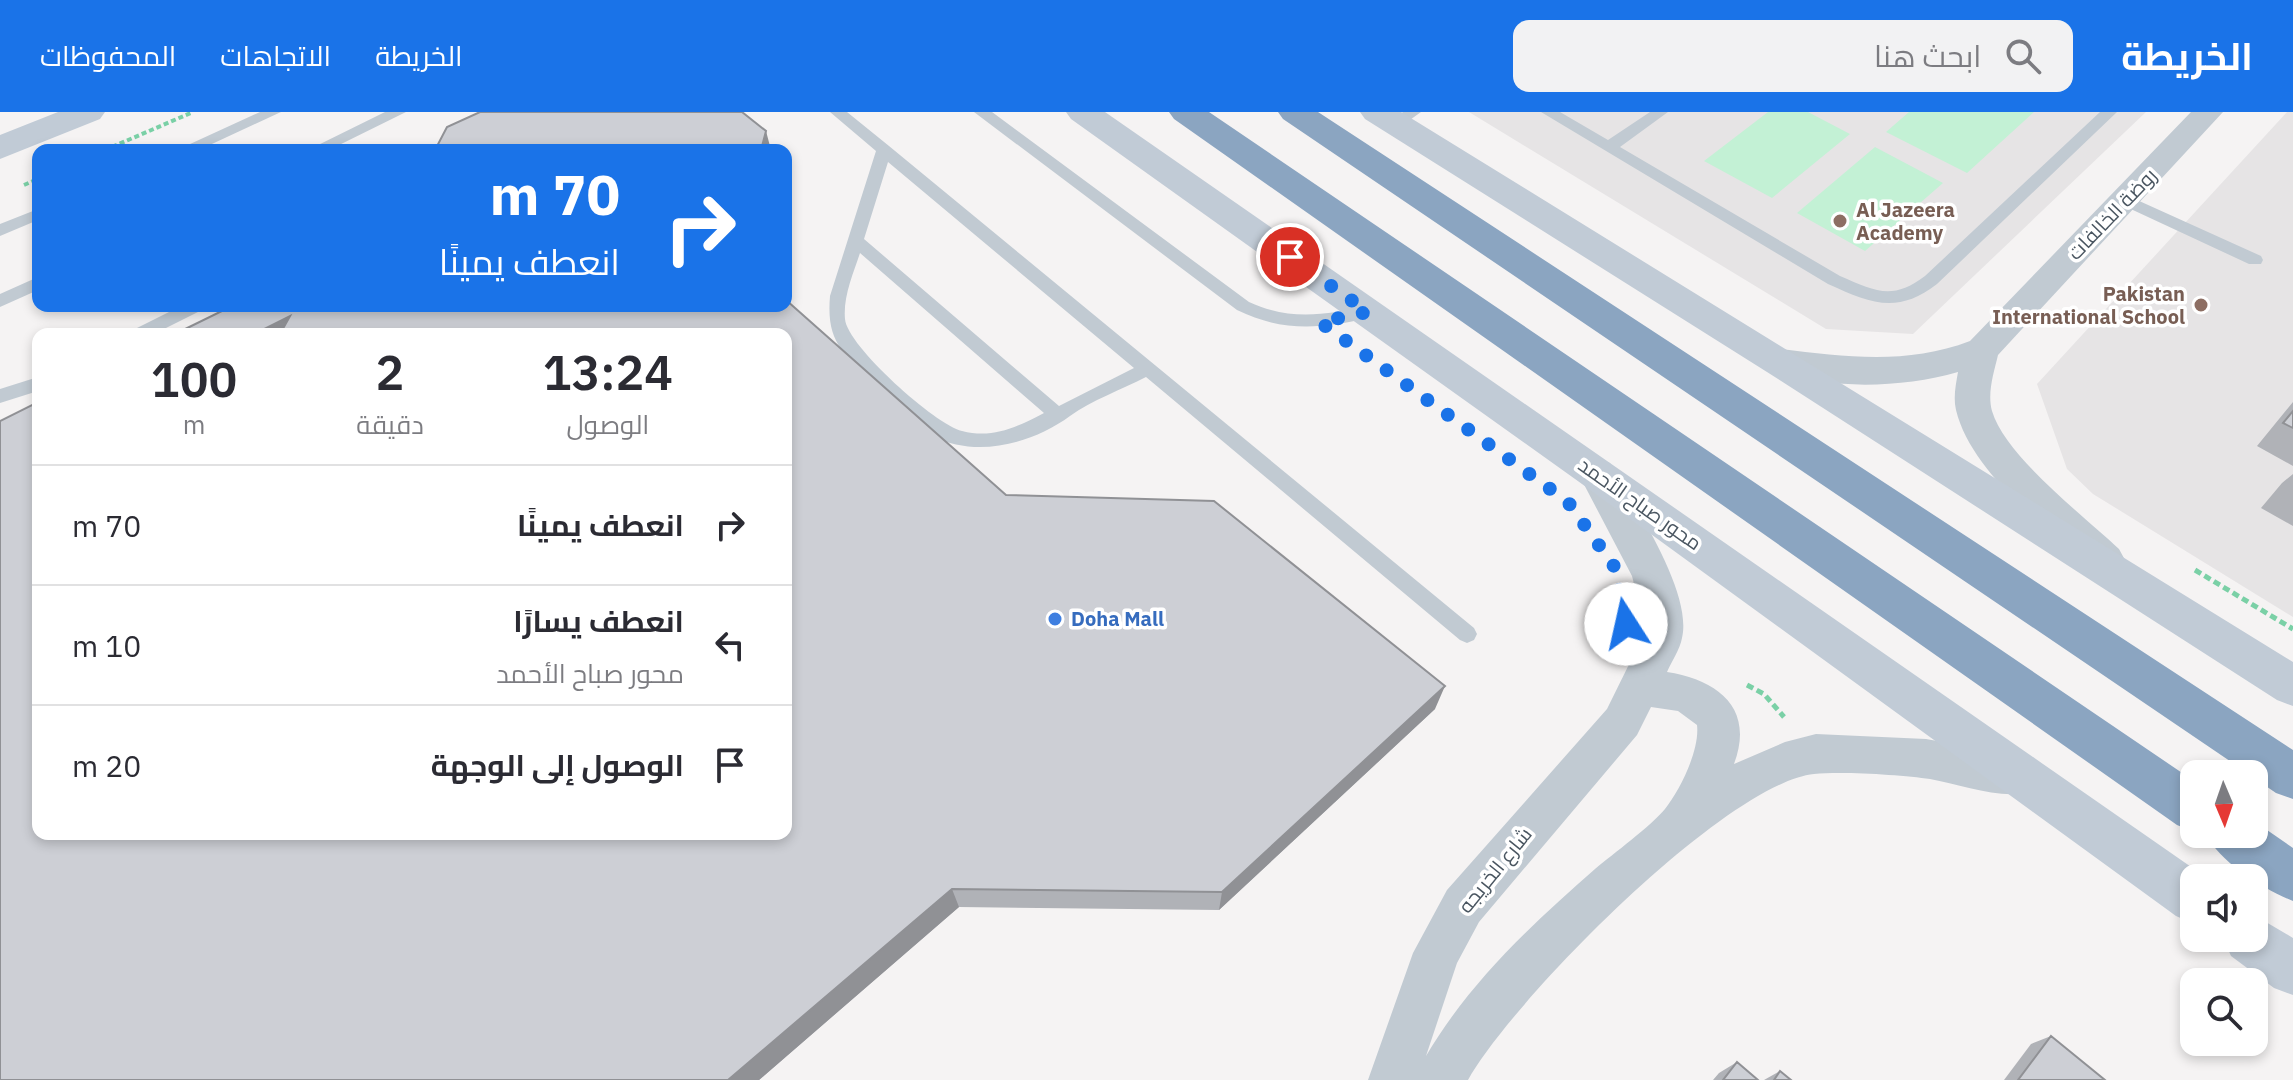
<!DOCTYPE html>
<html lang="ar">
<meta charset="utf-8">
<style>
:root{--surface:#fff;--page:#f2f2f3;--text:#2b2b33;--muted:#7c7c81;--line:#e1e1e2;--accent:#1a73e8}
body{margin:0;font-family:"IBM Plex Sans",Cairo,sans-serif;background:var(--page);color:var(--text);direction:rtl;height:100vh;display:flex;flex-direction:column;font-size:30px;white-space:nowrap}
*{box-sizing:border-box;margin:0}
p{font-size:26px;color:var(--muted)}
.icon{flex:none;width:44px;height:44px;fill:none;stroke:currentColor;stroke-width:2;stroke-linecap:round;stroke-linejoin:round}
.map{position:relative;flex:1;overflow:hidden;direction:ltr}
.drawer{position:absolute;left:32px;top:216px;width:760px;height:512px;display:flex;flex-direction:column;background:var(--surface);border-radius:16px;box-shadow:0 4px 12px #0003;direction:rtl}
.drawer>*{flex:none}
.hud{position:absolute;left:32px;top:32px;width:760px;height:168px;border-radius:16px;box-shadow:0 4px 12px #0003;direction:rtl;background:#1a73e8;color:#fff;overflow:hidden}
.needle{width:52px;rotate:178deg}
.controls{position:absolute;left:2180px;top:648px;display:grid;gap:16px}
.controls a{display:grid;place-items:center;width:88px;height:88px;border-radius:16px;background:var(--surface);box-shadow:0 4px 12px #0003;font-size:40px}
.pin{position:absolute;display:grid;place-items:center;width:68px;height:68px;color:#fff;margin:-34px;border:4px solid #fff;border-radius:50%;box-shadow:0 2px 8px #0007}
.me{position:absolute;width:88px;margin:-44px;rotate:350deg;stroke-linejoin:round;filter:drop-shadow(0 0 6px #0008)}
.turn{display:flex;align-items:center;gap:28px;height:168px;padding:0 40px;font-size:36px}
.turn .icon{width:104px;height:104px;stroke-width:2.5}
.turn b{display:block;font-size:56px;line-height:68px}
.eta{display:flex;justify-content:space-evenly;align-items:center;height:136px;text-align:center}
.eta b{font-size:48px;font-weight:600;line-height:56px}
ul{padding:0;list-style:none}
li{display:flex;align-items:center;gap:24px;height:120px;padding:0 40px;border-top:2px solid var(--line)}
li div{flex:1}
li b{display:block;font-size:30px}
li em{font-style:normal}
header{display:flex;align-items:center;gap:48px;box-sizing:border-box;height:112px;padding:0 40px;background:var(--accent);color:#fff}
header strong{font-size:38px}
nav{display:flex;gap:44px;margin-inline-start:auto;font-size:28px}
.search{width:560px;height:72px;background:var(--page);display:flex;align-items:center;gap:20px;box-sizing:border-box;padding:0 28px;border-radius:16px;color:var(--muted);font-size:30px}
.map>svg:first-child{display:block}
.education{fill:#e6e4e5}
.green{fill:#c3f1d5}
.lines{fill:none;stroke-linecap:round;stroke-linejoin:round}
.path-far1{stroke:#7ad0a6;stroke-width:4;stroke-dasharray:5 3;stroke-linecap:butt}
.path{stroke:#7ad0a6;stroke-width:5;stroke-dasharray:7 4;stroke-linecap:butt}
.lane{fill:#c1cad2;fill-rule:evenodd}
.street{fill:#c1cad2;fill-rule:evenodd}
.secondary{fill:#c1cbd6;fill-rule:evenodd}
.highway{fill:#8ba5c1;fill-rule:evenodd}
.wall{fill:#b0b2b7}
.shaded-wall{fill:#909195}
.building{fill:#cdcfd5;stroke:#909195;stroke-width:2}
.route{stroke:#1a73e8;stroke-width:14;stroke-dasharray:0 25.2}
.education-dot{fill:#8d6e63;stroke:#fff;stroke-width:3}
.shop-dot{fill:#3f7fe0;stroke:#fff;stroke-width:3}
.labels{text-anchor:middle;stroke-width:7;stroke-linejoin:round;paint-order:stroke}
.education-label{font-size:20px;font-weight:bold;fill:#785e54;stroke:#fff;text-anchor:start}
.street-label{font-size:20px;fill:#4a5661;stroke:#fff}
.shop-label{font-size:20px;font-weight:bold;fill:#366cbe;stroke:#fff;text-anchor:start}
</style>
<header>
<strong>الخريطة</strong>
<div class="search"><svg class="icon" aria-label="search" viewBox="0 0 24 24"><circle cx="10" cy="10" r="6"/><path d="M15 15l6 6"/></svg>ابحث هنا</div>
<nav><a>الخريطة</a><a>الاتجاهات</a><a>المحفوظات</a></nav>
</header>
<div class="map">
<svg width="2293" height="968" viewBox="0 0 2293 968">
<rect width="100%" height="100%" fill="#f5f3f3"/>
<!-- education -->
<path class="education" d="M1469 0H2146L1913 222 1826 217Z
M2287 0H2293V505L2093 382 2067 357 2037 272Z"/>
<!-- green -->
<path class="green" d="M1768 0H1808L1850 22 1772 86 1704 49Z
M1909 0H2034L1967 61 1886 20Z
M1875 35 1943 71 1865 139 1797 101Z"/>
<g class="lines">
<!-- path-far1 -->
<path class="path-far1" d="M105 38 193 0
M24 73 38 67"/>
<!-- path -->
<path class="path" d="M2195 458 2293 517
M1747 573 1764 582 1784 605"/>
<!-- lane -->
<path class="lane" d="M260 0H281L199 38H177Z
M385 0H406L329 38H308Z
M830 0H847L889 34 1474 516 1477 522 1474 528 1467 531 1460 528 1146 265C1121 278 1092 288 1070 304 1033 331 977 347 933 324 911 312 892 288 874 271 843 241 826 230 830 184L876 39ZM888 50 1134 256 1059 294 864 127ZM860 141 1044 301C1017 315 993 327 962 319 936 313 847 234 845 207 843 185 853 162 860 141Z
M974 0H992L1249 190C1290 209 1325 203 1368 194L1377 200 1368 206C1320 217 1282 220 1237 198Z
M1403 0H1421L1400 15H1390V9Z
M1541 0H1560L1608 28 1650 0H1668L1620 35 1840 164C1875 179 1892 189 1925 164L2100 0H2117L1937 172C1897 203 1870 191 1828 172Z
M2126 83 2261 144 2263 148 2261 152H2249L2120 92V84Z
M38 97V108L0 124V112Z
M38 165V178L0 195V182Z
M181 194H205L202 198 154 222H130L133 218Z
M38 265V279L0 291V277Z"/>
<!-- street -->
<path class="street" d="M2191 0H2223L1998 243C1994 260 1987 281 1992 299 2005 344 2084 404 2119 437L2125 448 2119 459 2105 464 2091 459C2047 416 1971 360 1956 298 1953 285 1956 272 1958 260 1899 277 1828 277 1769 259L1763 250 1769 241 1781 237C1846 245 1907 253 1970 229Z
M1597 346 1610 351C1633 391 1693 480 1682 526 1680 537 1672 549 1667 560 1718 568 1755 596 1734 652L1785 630 1816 622 1926 627 2022 644 2037 650 2044 664 2037 678C2006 690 1963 673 1930 667 1903 663 1842 659 1814 662 1726 671 1511 890 1468 968H1368L1413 841 1447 778 1607 597 1642 526 1643 507 1632 464 1578 361 1584 351ZM1651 595 1678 599 1697 613C1700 638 1680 678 1665 697 1651 714 1613 742 1595 757 1531 813 1469 871 1426 944L1457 851 1479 810 1637 623Z"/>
<!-- secondary -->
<path class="secondary" d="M58 0H105L100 7 0 47V23Z
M1066 0H1105L2207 766H2194V812L2176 804 1582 372 1071 7Z
M1360 0H1401L2293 550V594L2277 588 1767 260 1365 7Z
M2254 803 2293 826V883L2274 876 2231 844 2223 826H2254Z"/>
<!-- highway -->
<path class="highway" d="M1169 0H1209L2194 669V720L2177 713 1174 7Z
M1278 0H1318L2293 638V687L2276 681 2254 666V662H2249L1283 7Z
M2254 709 2293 736V789C2265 778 2219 750 2206 722H2254Z"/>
</g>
<!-- wall -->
<path class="wall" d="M2293 290V354L2257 334Z
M2293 362V414L2261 396 2282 371Z
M1006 383 1435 597 1219 798 959 795 759 968H0L786 722Z
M2051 924 2105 968H2004L2031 932Z
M1737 950 1758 968H1713L1719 961Z
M1780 959 1791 968H1764Z"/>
<!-- shaded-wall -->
<path class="shaded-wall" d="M766 19 771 38H761Z
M290 204 304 222H254Z
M1445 574 1435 597 1219 798 1222 780Z
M952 777 959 795 759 968H728Z"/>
<!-- building -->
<path class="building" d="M480 0H742L766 19 761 38H435L447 15Z
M786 188 1006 383 1214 389 1445 574 1222 780 952 777 728 968H0V309L38 290V722H786V222H280L290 204 254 222H175L232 194H786Z
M2293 299V316L2283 311Z
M2051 924 2105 968H2018Z
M1737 950 1758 968H1723Z
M1780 959 1791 968H1774Z"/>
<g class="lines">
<!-- route -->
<path class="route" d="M1290 145 1368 200 1320 210 1568 390 1616 457 1626 512"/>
</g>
<!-- markers -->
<g class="education-dot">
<circle cx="1840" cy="109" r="8"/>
<circle cx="2201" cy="193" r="8"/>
</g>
<circle class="shop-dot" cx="1055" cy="507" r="8"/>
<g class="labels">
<!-- education labels -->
<g class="education-label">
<text x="1856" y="105">Al Jazeera<tspan x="1856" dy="23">Academy</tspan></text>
<text x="2185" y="189" text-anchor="end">Pakistan<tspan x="2185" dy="23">International School</tspan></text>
</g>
<!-- street labels -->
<g class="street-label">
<text transform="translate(2112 102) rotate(-46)" y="7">روضة الخالفات</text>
<text transform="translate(1640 392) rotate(35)" y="7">محور صباح الأحمد</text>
<text transform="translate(1495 758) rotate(-51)" y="7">شارع الخريجه</text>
</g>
<!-- shop labels -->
<g class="shop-label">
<text x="1071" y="514">Doha Mall</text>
</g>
</g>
</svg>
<div class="controls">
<a><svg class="needle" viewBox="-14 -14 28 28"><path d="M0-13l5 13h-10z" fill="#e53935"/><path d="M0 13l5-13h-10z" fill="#7c7c81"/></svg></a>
<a><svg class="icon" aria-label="sound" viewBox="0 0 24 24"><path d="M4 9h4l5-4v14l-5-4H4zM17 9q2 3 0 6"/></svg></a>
<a><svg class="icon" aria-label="search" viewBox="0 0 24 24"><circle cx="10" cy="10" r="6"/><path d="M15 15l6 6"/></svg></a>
</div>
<div class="pin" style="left:1290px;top:145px;background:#d93025"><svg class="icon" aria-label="arrive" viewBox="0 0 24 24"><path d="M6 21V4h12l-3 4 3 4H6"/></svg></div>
<svg class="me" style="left:1626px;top:512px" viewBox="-20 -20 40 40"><circle r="19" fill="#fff"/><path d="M0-13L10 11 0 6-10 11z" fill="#1a73e8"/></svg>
<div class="hud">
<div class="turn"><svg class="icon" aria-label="right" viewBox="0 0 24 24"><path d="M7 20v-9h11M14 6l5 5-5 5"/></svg><div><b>70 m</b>انعطف يمينًا</div></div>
</div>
<section class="drawer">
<div class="eta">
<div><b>13:24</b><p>الوصول</p></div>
<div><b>2</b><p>دقيقة</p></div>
<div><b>100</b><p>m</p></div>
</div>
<ul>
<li><svg class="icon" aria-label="right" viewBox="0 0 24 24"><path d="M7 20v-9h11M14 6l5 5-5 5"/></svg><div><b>انعطف يمينًا</b></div><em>70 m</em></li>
<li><svg class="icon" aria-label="left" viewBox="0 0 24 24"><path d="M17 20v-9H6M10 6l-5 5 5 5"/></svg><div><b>انعطف يسارًا</b><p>محور صباح الأحمد</p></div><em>10 m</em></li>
<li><svg class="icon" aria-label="arrive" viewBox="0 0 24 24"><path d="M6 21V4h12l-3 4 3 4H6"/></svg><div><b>الوصول إلى الوجهة</b></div><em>20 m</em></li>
</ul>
</section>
</div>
